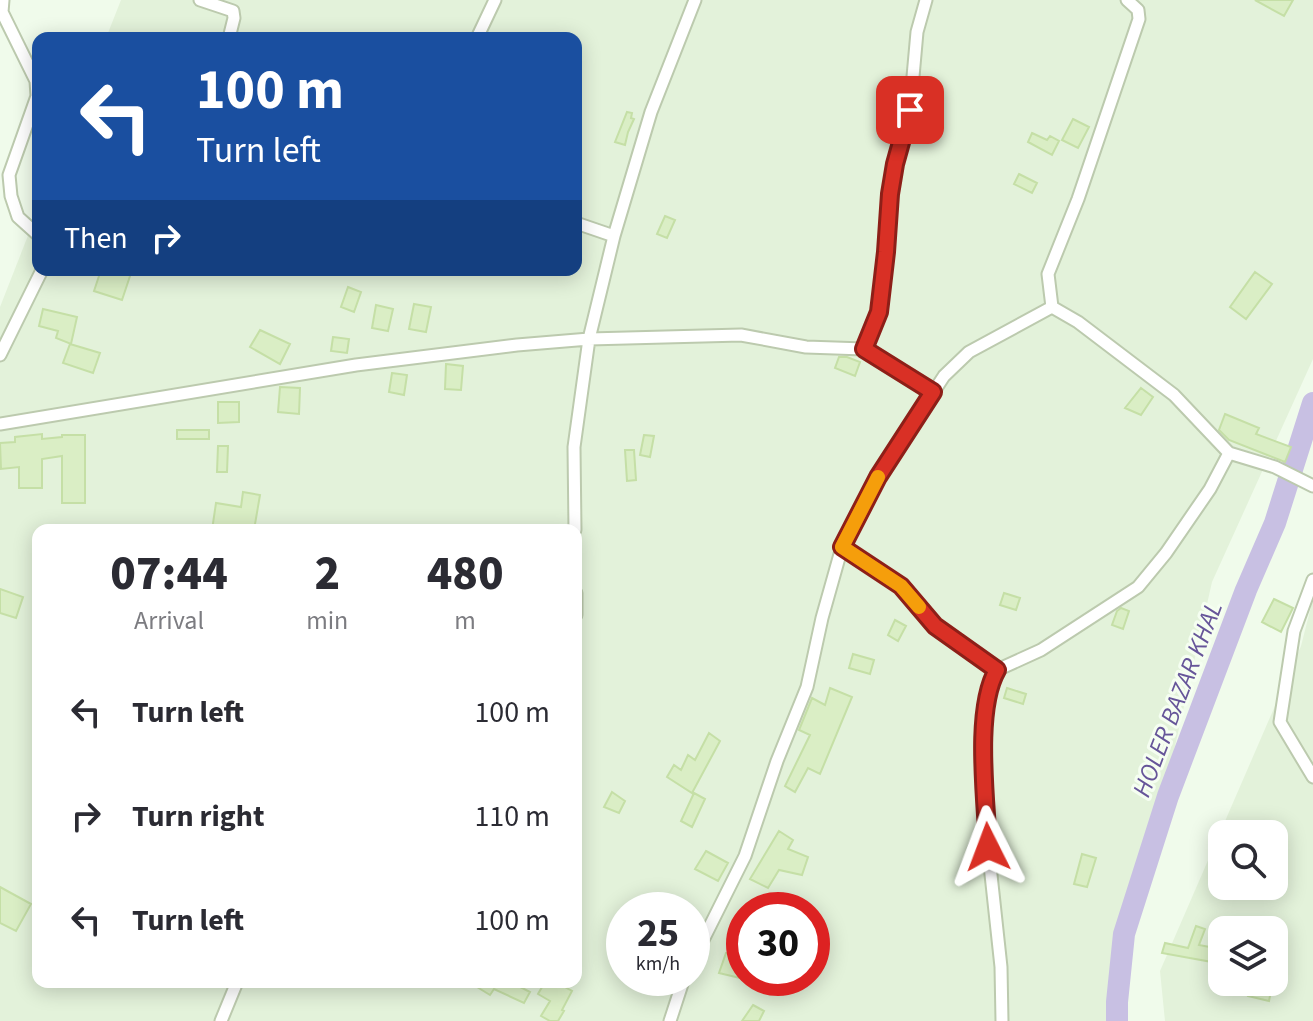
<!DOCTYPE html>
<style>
:root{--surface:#fff;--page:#f7f7f7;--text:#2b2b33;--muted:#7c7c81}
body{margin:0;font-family:"Source Sans 3",sans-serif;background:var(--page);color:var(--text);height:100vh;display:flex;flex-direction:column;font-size:30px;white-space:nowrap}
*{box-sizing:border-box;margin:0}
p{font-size:26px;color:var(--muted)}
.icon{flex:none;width:44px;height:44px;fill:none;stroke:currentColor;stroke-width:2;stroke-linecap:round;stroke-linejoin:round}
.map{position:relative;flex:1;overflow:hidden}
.details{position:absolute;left:32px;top:524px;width:550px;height:464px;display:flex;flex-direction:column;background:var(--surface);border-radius:16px;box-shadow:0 4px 20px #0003}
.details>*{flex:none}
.hud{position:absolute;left:32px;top:32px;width:550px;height:244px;border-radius:16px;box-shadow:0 4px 20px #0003;background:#1a4fa0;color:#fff;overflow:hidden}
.fabs{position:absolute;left:1208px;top:820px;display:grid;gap:16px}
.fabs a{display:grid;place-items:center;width:80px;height:80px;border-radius:16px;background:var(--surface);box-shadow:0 4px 20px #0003;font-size:40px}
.speed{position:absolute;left:606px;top:892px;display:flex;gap:16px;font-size:40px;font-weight:700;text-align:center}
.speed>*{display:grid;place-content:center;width:104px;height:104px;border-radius:50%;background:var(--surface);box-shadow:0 4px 20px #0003;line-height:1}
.speed small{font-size:20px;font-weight:400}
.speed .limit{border:12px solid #d22;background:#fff;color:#111}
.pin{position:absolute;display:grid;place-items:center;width:68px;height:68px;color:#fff;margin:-34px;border-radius:16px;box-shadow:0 4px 12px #0006}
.me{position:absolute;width:88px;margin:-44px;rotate:357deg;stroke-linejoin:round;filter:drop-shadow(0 0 6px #0008)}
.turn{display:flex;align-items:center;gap:28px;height:168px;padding:0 32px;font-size:36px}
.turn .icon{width:104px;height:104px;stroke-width:2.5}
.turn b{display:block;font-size:56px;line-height:68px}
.then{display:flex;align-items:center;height:76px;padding:0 32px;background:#0003;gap:16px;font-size:30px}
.eta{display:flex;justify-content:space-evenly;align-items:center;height:136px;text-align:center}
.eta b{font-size:48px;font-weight:800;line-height:56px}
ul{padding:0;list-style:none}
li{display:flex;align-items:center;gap:24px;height:104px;padding:0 32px}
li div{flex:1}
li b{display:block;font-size:30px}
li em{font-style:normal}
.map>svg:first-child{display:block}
.residential{fill:#e3f2da;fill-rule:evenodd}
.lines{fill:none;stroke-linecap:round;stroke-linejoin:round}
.river{stroke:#c8c0e3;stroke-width:22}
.building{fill:#daeec5;stroke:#c5dfa6;stroke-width:2}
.street-casing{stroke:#bccaae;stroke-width:15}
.street{stroke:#fff;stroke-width:11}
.route-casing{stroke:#8d1f18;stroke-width:20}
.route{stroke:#d93025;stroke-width:14}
.slow{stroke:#f59e0b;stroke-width:14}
.labels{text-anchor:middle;stroke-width:6;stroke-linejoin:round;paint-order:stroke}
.water-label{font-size:26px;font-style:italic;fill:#659;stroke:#f5fef1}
</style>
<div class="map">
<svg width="1313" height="1021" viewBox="0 0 1313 1021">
<rect width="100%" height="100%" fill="#f0fbeb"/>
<!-- residential -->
<path class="residential" d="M121 0H1313V359L1212 582 1113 1021H0V307L38 210V270H576V38H106ZM38 530H576V982H38ZM624 910H692V978H624ZM744 910H812V978H744Z
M1313 599V1021H1165L1160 971 1301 646ZM1222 834H1274V886H1222ZM1222 930H1274V982H1222Z"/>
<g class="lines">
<!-- river -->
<path class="river" d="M1117 1021V1002L1124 934 1168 796 1246 590 1275 523 1313 403"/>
</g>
<!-- building -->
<path class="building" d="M1255 0H1293L1284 16Z
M627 112 632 113 631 118 634 119 628 132 625 145 615 142Z
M1073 119 1089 127 1078 148 1062 140Z
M1032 133 1047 140 1050 136 1059 141 1052 155 1028 142Z
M1019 174 1037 183 1032 193 1014 184Z
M665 216 675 220 667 238 657 234Z
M101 270H132L122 300 94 291Z
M1255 272 1272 284 1246 319 1230 307Z
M348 287 361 292 354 312 341 307Z
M414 304 431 307 426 332 409 329Z
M376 305 393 309 388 331 372 328Z
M43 309 77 317 71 344 56 338 58 331 39 326Z
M260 330 290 344 280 364 250 347Z
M333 337 349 339 347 353 331 351Z
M70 344 100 353 93 373 63 363Z
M839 357H847L860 362 855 376 835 368Z
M446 364 463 366 461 390 445 389Z
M392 373 407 375 404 395 389 392Z
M280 387 300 388 299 414 278 412Z
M1141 388 1153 397 1141 415 1125 408Z
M218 402H239V422L218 423Z
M1225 414 1259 428 1256 434 1291 447 1285 462 1229 440 1219 430Z
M177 430H209V439H177Z
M42 434V439L62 437V435H85V503H62V456L42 459V488H19V467L1 469 0 443 15 442V437Z
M644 435 654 436 650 457 640 455Z
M218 446H228L227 472H217Z
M625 450H634L636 480 627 481Z
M243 492 260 495 254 530H212L216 503 241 507Z
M0 589 23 597 16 618 0 613Z
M1004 593 1020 598 1016 610 1000 605Z
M1274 599 1293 608 1281 632 1262 622Z
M1121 608 1129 611 1123 629 1112 625 1117 611Z
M895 620 906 626 898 641 888 635Z
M853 654 874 660 870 674 849 668Z
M830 688 852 697 820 774 808 768 795 792 785 786 810 735 799 730 812 698 825 705Z
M1007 688 1026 694 1023 704 1004 698Z
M709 733 720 741 692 793 667 777 674 765 681 770 688 755 695 760Z
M612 792 625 801 619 813 604 807Z
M694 793 705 799 692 827 681 821Z
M779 831 793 840 788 849 808 857 802 875 779 870 768 888 750 879Z
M706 851 728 863 718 881 695 869Z
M1082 854 1096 858 1087 887 1074 884Z
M0 887 31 904 16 931 0 923Z
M1196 926 1205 929 1199 945 1215 948 1212 962 1162 953 1165 943 1188 948Z
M726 953 744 954V979L719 973Z
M469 982H524L520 987 530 992 524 1003 494 989 490 995Z
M545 982H556L572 991 562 1010 564 1011 558 1021H550L541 1016 550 1001 538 994Z
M1251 982 1272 986 1269 1001 1248 996Z
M753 1005 764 1011 759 1021H742Z"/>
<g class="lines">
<defs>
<path id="street" d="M3 0 2 12 36 81 37 96 9 175 11 196 18 217 38 235
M200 0 233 11 234 18 229 38
M1127 0 1138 10 1139 19 1078 199 1048 274 1052 307 1078 322 1174 395 1229 453 1275 467 1313 486
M477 38 495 0
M576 223 614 236
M864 349 933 392
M0 355 42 270
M0 424 356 365 517 345 589 339 741 335 806 347 864 349 879 312 886 252 890 194 895 164 910 110 917 32 926 0
M575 530 574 447 589 339 614 236 651 112 695 0
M842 547 901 586 935 626 997 670
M1313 580 1294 631 1280 722 1313 777
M576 593V615
M692 962 745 856 777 761 807 687 822 618 842 547 878 477 944 376 969 352 1052 307
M221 1021 237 982
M670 1021 684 978
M1002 1021 1001 967 988 847 983 730 990 682 997 670 1041 650 1138 587 1166 553 1210 489 1229 453"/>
</defs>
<!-- street casing -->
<use href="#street" class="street-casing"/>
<!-- street -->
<use href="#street" class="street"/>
</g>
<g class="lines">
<defs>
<path id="route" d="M910 110 895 164 890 194 886 252 879 312 864 349 933 392 878 477 842 547 901 586 935 626 997 670C974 710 986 800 988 847"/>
</defs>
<!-- route casing -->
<use href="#route" class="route-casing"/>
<!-- route -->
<use href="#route" class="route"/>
<!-- slow -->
<path class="slow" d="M878 477 842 547 901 586 919 607"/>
</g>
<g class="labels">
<!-- water labels -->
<g class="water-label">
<text transform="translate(1177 699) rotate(-69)" y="9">HOLER BAZAR KHAL</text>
</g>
</g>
</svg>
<div class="fabs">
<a><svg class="icon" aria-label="search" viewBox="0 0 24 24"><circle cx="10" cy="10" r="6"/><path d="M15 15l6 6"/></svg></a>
<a><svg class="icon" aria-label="layers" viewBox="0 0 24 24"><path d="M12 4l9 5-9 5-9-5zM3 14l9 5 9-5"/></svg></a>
</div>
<div class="speed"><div>25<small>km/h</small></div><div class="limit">30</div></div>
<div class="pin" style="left:910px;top:110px;background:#d93025"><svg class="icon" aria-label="arrive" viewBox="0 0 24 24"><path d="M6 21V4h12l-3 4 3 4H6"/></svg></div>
<svg class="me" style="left:988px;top:847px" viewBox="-20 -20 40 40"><path d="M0-17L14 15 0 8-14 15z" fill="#d93025" stroke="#fff" stroke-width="4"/></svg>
<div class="hud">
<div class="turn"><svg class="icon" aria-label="left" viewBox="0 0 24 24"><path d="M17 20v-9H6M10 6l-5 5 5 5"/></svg><div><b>100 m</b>Turn left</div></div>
<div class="then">Then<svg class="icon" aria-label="right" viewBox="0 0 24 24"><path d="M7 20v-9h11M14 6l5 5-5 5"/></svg></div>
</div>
<section class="details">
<div class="eta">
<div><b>07:44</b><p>Arrival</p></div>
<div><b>2</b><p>min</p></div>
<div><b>480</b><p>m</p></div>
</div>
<ul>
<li><svg class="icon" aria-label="left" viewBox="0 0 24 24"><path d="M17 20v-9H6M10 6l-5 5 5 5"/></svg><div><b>Turn left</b></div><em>100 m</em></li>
<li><svg class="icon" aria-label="right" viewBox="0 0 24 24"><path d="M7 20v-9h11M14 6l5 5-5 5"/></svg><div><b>Turn right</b></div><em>110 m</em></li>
<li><svg class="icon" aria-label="left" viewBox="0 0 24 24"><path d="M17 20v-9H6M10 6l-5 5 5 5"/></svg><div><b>Turn left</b></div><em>100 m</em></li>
</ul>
</section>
</div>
